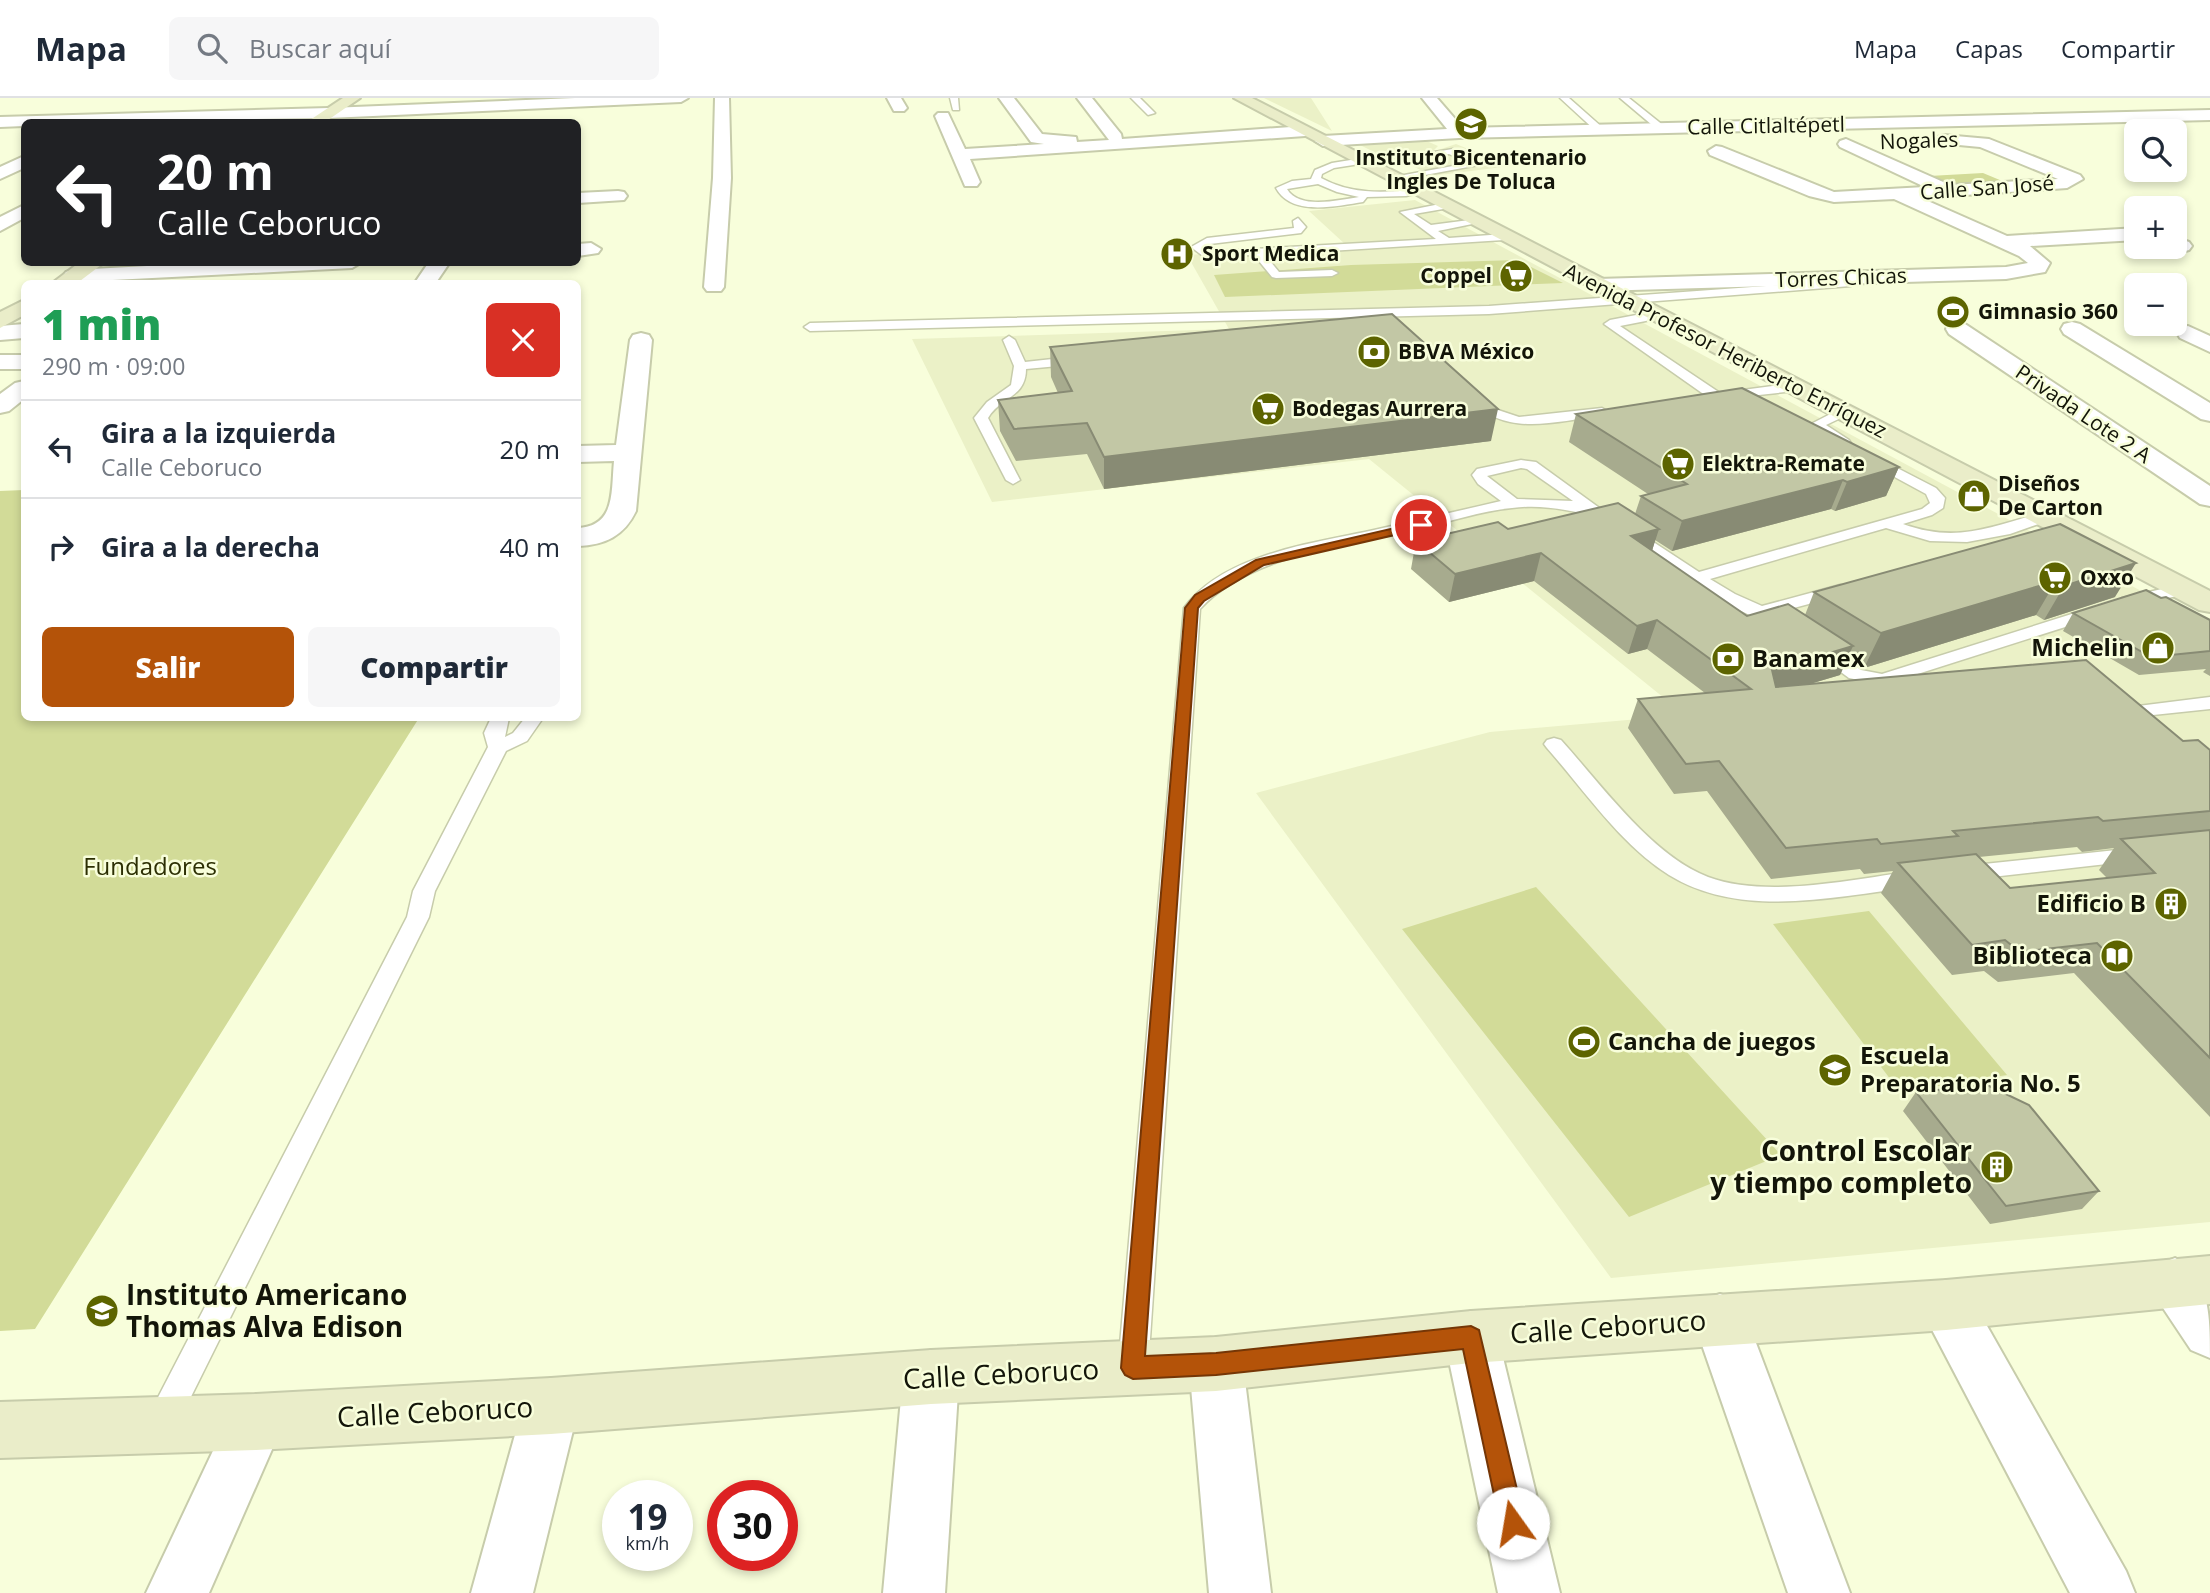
<!DOCTYPE html>
<html lang="es">
<meta charset="utf-8">
<style>
:root{--surface:#fff;--page:#f6f6f7;--text:#1f2937;--muted:#747a83;--line:#e0e1e3;--accent:#b45309}
body{margin:0;font-family:"Open Sans",sans-serif;background:var(--page);color:var(--text);height:100vh;display:flex;flex-direction:column;font-size:26px;white-space:nowrap}
*{box-sizing:border-box;margin:0}
p{font-size:23px;color:var(--muted)}
.icon{flex:none;width:38px;height:38px;fill:none;stroke:currentColor;stroke-width:2;stroke-linecap:round;stroke-linejoin:round}
.map{position:relative;flex:1;overflow:hidden}
.panel{position:absolute;left:21px;top:182px;width:560px;height:441px;display:flex;flex-direction:column;background:var(--surface);border-radius:10px;box-shadow:0 4px 10px #0003}
.panel>*{flex:none}
.guide{position:absolute;left:21px;top:21px;width:560px;height:147px;border-radius:10px;box-shadow:0 4px 10px #0003;background:#202124;color:#fff;overflow:hidden}
.controls{position:absolute;left:2124px;top:21px;display:grid;gap:14px}
.controls a{display:grid;place-items:center;width:63px;height:63px;border-radius:10px;background:var(--surface);box-shadow:0 4px 10px #0003;font-size:35px}
.speed{position:absolute;left:602px;top:1382px;display:flex;gap:14px;font-size:35px;font-weight:700;text-align:center}
.speed>*{display:grid;place-content:center;width:91px;height:91px;border-radius:50%;background:var(--surface);box-shadow:0 4px 10px #0003;line-height:1}
.speed small{font-size:18px;font-weight:400}
.speed .limit{border:10px solid #d22;background:#fff;color:#111}
.pin{position:absolute;display:grid;place-items:center;width:60px;height:60px;color:#fff;margin:-30px;border:4px solid #fff;border-radius:50%;box-shadow:0 2px 7px #0007}
.me{position:absolute;width:77px;margin:-38px;rotate:347deg;stroke-linejoin:round;filter:drop-shadow(0 0 5px #0008)}
.turn{display:flex;align-items:center;gap:24px;height:147px;padding:0 21px;font-size:32px}
.turn .icon{width:91px;height:91px;stroke-width:2.5}
.turn b{display:block;font-size:49px;line-height:60px}
.round{display:grid;place-items:center;flex:none;width:74px;height:74px;border-radius:10px;background:var(--page)}
.summary{display:flex;align-items:center;justify-content:space-between;height:119px;padding:0 21px}
h1{font-size:42px;font-weight:800;line-height:52px;color:#1e9e55}
.primary-button{display:flex;gap:14px;margin-top:auto;padding:14px 21px}
.primary-button a{flex:1;height:80px;border-radius:10px;background:var(--accent);color:#fff;font-size:28px;font-weight:800;line-height:80px;text-align:center}
.primary-button a+a{background:var(--page);color:var(--text)}
ul{padding:0;list-style:none}
li{display:flex;align-items:center;gap:21px;height:98px;padding:0 21px;border-top:2px solid var(--line)}
li div{flex:1}
li b{display:block;font-size:26px}
li em{font-style:normal}
header{display:flex;align-items:center;gap:42px;box-sizing:border-box;height:98px;padding:0 35px;background:var(--surface);border-bottom:2px solid var(--line)}
header strong{font-size:33px}
nav{display:flex;gap:38px;margin-inline-start:auto;font-size:24px}
.search{width:490px;height:63px;background:var(--page);display:flex;align-items:center;gap:18px;box-sizing:border-box;padding:0 24px;border-radius:10px;color:var(--muted);font-size:26px}
.map>svg:first-child{display:block}
.built{fill:#ebf1c7}
.green{fill:#d2db98}
.lines{fill:none;stroke-linecap:round;stroke-linejoin:round}
.lane-casing{stroke:#c7ccab;stroke-width:3}
.street-casing{stroke:#c7ccab;stroke-width:4}
.secondary-casing{stroke:#c7ccab;stroke-width:4}
.lane{fill:#fff;fill-rule:evenodd}
.street{fill:#fff;fill-rule:evenodd}
.secondary{fill:#eaedc9;fill-rule:evenodd}
.wall{fill:#a7ab8e;fill-rule:evenodd}
.shaded-wall{fill:#888b74}
.building{fill:#c2c7a5;stroke:#888b74;stroke-width:2}
.route{fill:#b45309;stroke:#753606;stroke-width:2}
.labels{text-anchor:middle;stroke-width:5;stroke-linejoin:round;paint-order:stroke}
.far-street-label{font-size:21px;fill:#131509;stroke:#f8fedb}
.far-poi-label{font-size:21px;font-weight:bold;fill:#131509;stroke:#f8fedb;text-anchor:start}
.poi-label{font-size:24px;font-weight:bold;fill:#131509;stroke:#f8fedb;text-anchor:end}
.park-label{font-size:24px;fill:#2c2f03;stroke:#f8fedb}
.near-poi-label{font-size:28px;font-weight:bold;fill:#131509;stroke:#f8fedb;text-anchor:end}
.near-street-label{font-size:28px;fill:#131509;stroke:#f8fedb}
</style>
<header>
<strong>Mapa</strong>
<div class="search"><svg class="icon" aria-label="search" viewBox="0 0 24 24"><circle cx="10" cy="10" r="6"/><path d="M15 15l6 6"/></svg>Buscar aquí</div>
<nav><a>Mapa</a><a>Capas</a><a>Compartir</a></nav>
</header>
<div class="map">
<svg width="2210" height="1495" viewBox="0 0 2210 1495">
<rect width="100%" height="100%" fill="#f8fedb"/>
<!-- built -->
<path class="built" d="M1265 0H1311L1332 33 1264 0Z
M1422 41 1438 48 1432 54 1456 46 1510 68 1432 78 1405 64H1394L1358 46Z
M1415 102 2210 530V1124L1611 1180 1256 695 1490 634 1685 617 1369 361 992 404 912 241 1229 231 1187 157 1346 147 1309 113Z"/>
<!-- green -->
<path class="green" d="M1983 75 2007 85 1953 89 1929 78Z
M1517 162 1563 185 1225 199 1214 177 1351 167Z
M24 392V620H419L35 1231 0 1233V393Z
M1536 789 1781 1057 1629 1119 1402 831Z
M1869 813 2007 977 1900 994 1773 826Z"/>
<g class="lines">
<defs>
<path id="lane" d="M950 0H958L959 12H953Z
M1131 0H1140L1155 15 1148 17Z
M1560 0H1569L1603 30V34H1597Z
M1620 0H1629L1664 28V32H1658Z
M1453 51 1484 66 1393 83 1388 80 1469 65 1449 56 1433 58 1428 55Z
M1363 60 1368 63 1366 65 1334 70 1322 76 1321 80C1352 97 1385 95 1419 91L1424 94 1406 98 1367 99 1363 104C1336 108 1292 119 1276 90L1292 83 1311 81 1315 72 1332 65ZM1318 86 1337 94 1359 99C1339 102 1299 112 1287 91Z
M1445 105 1449 106V110L1414 116 1431 127 1477 121 1482 124 1438 133 1449 140 1504 136 1509 139 1504 142 1265 157 1279 174 1332 172 1338 175 1332 178 1276 180 1272 179 1254 157 1203 158 1191 149 1207 140 1294 130 1293 123 1298 120 1306 129 1301 135 1210 146 1203 149 1216 153 1436 141 1400 114Z
M1840 177 1851 184V188L1489 216 810 233 804 229 810 225 1489 208 1837 183 1834 180Z
M1657 213 1663 217 1661 220 1620 228 1720 295 1795 285 1802 289 1795 293 1712 302 1604 226 1610 222Z
M1009 238 1015 242 1025 264 1080 258 1086 262 1080 266 1026 271C1026 300 1000 299 988 320L1020 382 1013 386 1006 382 974 320 987 304 1011 287 1014 268 1003 242Z
M1475 294 1498 312 1519 319 1602 310 1609 314 1602 318C1554 323 1503 341 1468 298Z
M1842 310 1849 314 1847 317 1826 327 1849 342 1851 345 1844 349 1816 334 1811 326Z
M1872 357 1936 390 1945 400 1943 410 1932 417 1903 426C1958 446 1992 428 2045 414L2053 419 2050 422 2010 436 1967 444 1930 443 1886 430 1710 481 1735 496 1762 508 1840 487 1846 488 1848 492 1846 496 1775 515 1793 529 1784 534 1723 504 1621 435 1623 432H1635L1699 474 1922 411 1930 405 1926 396 1867 364 1865 361Z
M1521 362 1536 364 1605 414 1597 419C1570 412 1541 406 1512 410 1481 413 1449 424 1418 431 1350 447 1250 456 1200 511L1148 1270 1144 1280 1133 1285 1122 1280 1118 1270 1184 510C1223 456 1314 445 1374 432 1417 422 1459 413 1501 403L1478 386 1472 377 1477 371ZM1521 370 1527 371 1573 403 1517 401 1487 378Z
M2184 486 2190 487 2192 491 2190 495 2128 509 2120 504 2122 500Z
M2094 509 2102 514 2100 518 1883 587 1849 580 1811 552 1820 547 1826 548 1861 572 1882 576Z
M2210 599V611L2153 617 2152 621 2163 635 2160 639H2146L2133 621 2138 608Z
M491 620H509L505 639 513 635 525 620H543L527 643 506 653 435 793 429 819 174 1333 163 1337 152 1333 148 1322 152 1311 407 819 413 793 488 649 484 635Z
M1554 640 1561 642C1601 686 1651 757 1708 779 1768 801 1853 781 1915 773L1923 776 1926 781 1923 786 1915 789C1836 798 1742 822 1669 777 1620 746 1585 693 1547 650L1544 646 1547 642Z
M2135 750 2142 752 2146 757 2142 762 1965 782 1957 780 1954 775 1957 770 1965 768Z"/>
<path id="street" d="M575 0H688L681 4 329 20 24 24V28L0 29V19L329 10Z
M715 0H729L731 80 724 189 721 193H707L704 189 713 80Z
M887 0H901L907 10 904 13H894Z
M999 0H1014L1042 36 1076 39 1077 44 1109 42 1077 0H1092L1121 36 1122 41 1305 28 1313 33 1305 38 970 61 980 84 977 88H965L935 18 938 15H948L965 51 1044 46 1031 44Z
M1422 0H1437L1463 30 2210 12V22L1459 40 1323 48 1315 43 1323 38 1447 31Z
M1944 37 1989 41 2080 77 2083 81 2067 90 1921 100 2007 138 2137 130V142L2030 148 2050 165 2045 174 2006 181 1597 193 1590 191 1587 187 1590 183 1597 181 2006 169 2028 165 2019 158 1894 101 1834 104 1809 98 1710 57 1708 53 1716 48 1722 49 1834 94 1925 89 1840 49 1838 46 1840 43 1846 41 1950 87 2058 81 1980 49 1938 45 1936 42 1938 39Z
M24 58V70L0 81V69Z
M618 93 624 94 627 98 624 102 578 105V95Z
M24 107V120L0 133V119Z
M2175 139 2189 144 2192 148 2189 152 2182 154 2168 149H2175Z
M591 145 601 151 598 155 578 158V146Z
M221 164H362L352 170 73 184 66 182 63 178 66 174 73 172Z
M429 164H450L435 186H414Z
M1957 224 1965 226 2210 388V408L2200 406 1949 236 1946 231 1949 226Z
M2072 224 2080 226 2210 305V323L2201 321 2064 236 2061 231 2064 226Z
M24 226V240L0 242V228Z
M2188 228 2210 238V254L2180 240 2177 235 2180 230Z
M641 235 649 237 652 242 636 413C624 438 605 447 578 448V430C616 428 611 393 614 363L578 364V348L616 347 630 242 633 237Z
M0 257H24V271H0Z
M24 283V301L9 313 0 315V296L15 285Z
M2175 1160C2210 1178 2210 1218 2210 1260L2191 1252 2157 1201 2149 1184 2157 1167Z
M1946 1182 1965 1189 2126 1473 2135 1495H2070L1919 1207 1927 1189Z
M1720 1196 1739 1203 1747 1221 1850 1495H1788L1693 1221 1701 1203Z
M1471 1213 1490 1221 1498 1239 1560 1495H1498L1444 1239 1452 1221Z
M1216 1239 1235 1247 1243 1266 1271 1495H1209L1189 1266 1197 1247Z
M931 1252 951 1260 959 1279 945 1495H883L903 1279 911 1260Z
M551 1280 571 1288 579 1308 533 1495H471L523 1308 531 1288Z
M256 1296 276 1304 284 1324 209 1495H146L236 1304Z"/>
<path id="secondary" d="M343 0H360L325 24H307Z
M1234 0H1252L2210 493V514L2199 512Z
M80 164H105L76 186H51Z
M24 202V217L0 230V214Z
M2210 1158V1206L1946 1232 1471 1265 1216 1293 931 1306 551 1336 256 1352 0 1360V1304L256 1296 551 1280 931 1252 1216 1239 1471 1213 1946 1182Z"/>
</defs>
<!-- lane casing -->
<use href="#lane" class="lane-casing"/>
<!-- street casing -->
<use href="#street" class="street-casing"/>
<!-- secondary casing -->
<use href="#secondary" class="secondary-casing"/>
<!-- lane -->
<use href="#lane" class="lane"/>
<!-- street -->
<use href="#street" class="street"/>
<!-- secondary -->
<use href="#secondary" class="secondary"/>
</g>
<!-- wall -->
<path class="wall" d="M1050 249 1491 343 1104 391 1087 356 1016 363 1000 333 998 302 1058 295 1051 279Z
M1576 316 1899 369 1886 398 1835 413 1831 411 1672 453 1655 442 1652 453 1747 518 1805 517 1814 494 2060 426 2115 499 2044 522 2036 517 1864 570 1848 560 1840 577 1813 585 2183 643 2210 652V1019L2074 875 1998 884 1984 873 1952 877 1881 795 1893 773 1864 776 1860 771 1771 781 1707 693 1674 696 1628 630 1638 601 1705 595 1647 551 1628 556 1534 483 1449 504 1411 471 1416 443 1635 416 1641 398 1648 396 1569 344ZM2077 749 2082 754 2114 750 2099 772 2107 780 2010 790 1979 759Z
M2161 500 2210 522V578L2203 574 2206 571 2139 577 2063 533 2073 515Z
M1916 994 2099 1093 2082 1111 1990 1126 1903 1013Z"/>
<!-- shaded-wall -->
<path class="shaded-wall" d="M1498 311 1491 343 1104 391V359Z
M1899 369 1886 398 1835 413 1847 384Z
M1843 382 1831 411 1672 453 1682 423Z
M1659 431 1650 459 1631 438Z
M1541 455 1534 483 1449 504 1455 476Z
M2136 465 2115 499 2044 522 2064 488Z
M2056 483 2036 517 1864 570 1881 535Z
M1657 522 1647 551 1628 556 1637 528Z
M1853 548 1840 577 1760 601 1772 572Z"/>
<!-- building -->
<path class="building" d="M1392 216 1498 311 1104 359 1087 325 1014 331 998 302 1072 293 1050 249Z
M1742 290 1899 369 1847 384 1843 382 1682 423 1641 398 1687 386 1576 316Z
M1618 405 1659 431 1631 438 1747 518 1788 506 1853 548 1772 572 1776 589 2086 562 2183 643 2198 642 2210 652V713L2103 723 2098 719 1953 733 1958 738 1881 746 1877 741 1786 750 1719 663 1686 666 1638 601 1751 591 1657 522 1637 528 1541 455 1455 476 1416 443 1498 424 1508 431Z
M2060 426 2136 465 2064 488 2056 483 1881 535 1814 494Z
M2146 492 2161 500 2166 499 2210 522V553L2151 559 2073 515Z
M2210 732V960L2097 845 2020 854 2005 842 1972 847 1898 765 1976 756 2010 790 2155 775 2121 741Z
M1987 987 2029 1007 2099 1093 2006 1108 1916 994Z"/>
<!-- route -->
<path class="route" d="M1421 424 1427 427 1425 430 1264 467 1204 503 1198 510 1145 1258 1216 1255 1471 1228 1479 1232 1525 1425 1521 1434 1513 1437 1504 1434 1500 1425 1463 1251 1216 1277 1133 1281 1125 1277 1121 1270 1185 510 1195 497 1256 462Z"/>
<!-- icons -->
<defs>
<symbol id="school-disc" viewBox="-11 -11 22 22"><circle r="9.5" fill="#5d6400" stroke="#f8fedb"/><path d="M0-5L7-2L0 1L-7-2ZM-4 1L0 2.5L4 1V4Q0 6-4 4Z" fill="#fff"/></symbol>
<symbol id="hospital-disc" viewBox="-11 -11 22 22"><circle r="9.5" fill="#5d6400" stroke="#f8fedb"/><path d="M-5-5h3v3.5h4V-5h3V5h-3V1.5h-4V5h-3Z" fill="#fff"/></symbol>
<symbol id="supermarket-disc" viewBox="-11 -11 22 22"><circle r="9.5" fill="#5d6400" stroke="#f8fedb"/><path d="M-6-5.5h2.5l.6 2H6L4.5 2H-2.5L-4.4-4H-6ZM-1.5 3.2a1.3 1.3 0 1 0 .1 0ZM3 3.2a1.3 1.3 0 1 0 .1 0Z" fill="#fff"/></symbol>
<symbol id="stadium-disc" viewBox="-11 -11 22 22"><circle r="9.5" fill="#5d6400" stroke="#f8fedb"/><path d="M0-5a6.5 5 0 1 0 0 10a6.5 5 0 1 0 0-10ZM-3.5-1.8h7v3.6h-7Z" fill="#fff"/></symbol>
<symbol id="bank-disc" viewBox="-11 -11 22 22"><circle r="9.5" fill="#5d6400" stroke="#f8fedb"/><path d="M-6-4H6V4H-6ZM0-2.3a2.3 2.3 0 1 0 0 4.6a2.3 2.3 0 1 0 0-4.6Z" fill="#fff"/></symbol>
<symbol id="shop-disc" viewBox="-11 -11 22 22"><circle r="9.5" fill="#5d6400" stroke="#f8fedb"/><path d="M-5-2.5h2.3a2.7 3.5 0 0 1 5.4 0H5L5.5 6h-11ZM-1.5-2.5h3a1.5 2.3 0 0 0-3 0Z" fill="#fff"/></symbol>
<symbol id="building-disc" viewBox="-11 -11 22 22"><circle r="9.5" fill="#5d6400" stroke="#f8fedb"/><path d="M-4-6H4V6H1V3H-1V6H-4ZM-2.5-4.3h1.7v1.8h-1.7ZM.8-4.3h1.7v1.8H.8ZM-2.5-1h1.7V.8h-1.7ZM.8-1h1.7V.8H.8Z" fill="#fff"/></symbol>
<symbol id="library-disc" viewBox="-11 -11 22 22"><circle r="9.5" fill="#5d6400" stroke="#f8fedb"/><path d="M-6-4Q-3-5.5-.7-3.5V5Q-3 3-6 4ZM6-4Q3-5.5 .7-3.5V5Q3 3 6 4Z" fill="#fff"/></symbol>
<symbol id="university-disc" viewBox="-11 -11 22 22"><circle r="9.5" fill="#5d6400" stroke="#f8fedb"/><path d="M0-5L7-2L0 1L-7-2ZM-4 1L0 2.5L4 1V4Q0 6-4 4Z" fill="#fff"/></symbol>
</defs>
<g fill-rule="evenodd">
<use href="#school-disc" x="1452" y="7" width="38" height="38"/>
<use href="#hospital-disc" x="1158" y="137" width="38" height="38"/>
<use href="#supermarket-disc" x="1497" y="159" width="38" height="38"/>
<use href="#stadium-disc" x="1934" y="195" width="38" height="38"/>
<use href="#bank-disc" x="1355" y="235" width="38" height="38"/>
<use href="#supermarket-disc" x="1249" y="292" width="38" height="38"/>
<use href="#supermarket-disc" x="1659" y="347" width="38" height="38"/>
<use href="#shop-disc" x="1955" y="379" width="38" height="38"/>
<use href="#supermarket-disc" x="2036" y="461" width="38" height="38"/>
<use href="#shop-disc" x="2139" y="531" width="38" height="38"/>
<use href="#bank-disc" x="1709" y="542" width="38" height="38"/>
<use href="#building-disc" x="2152" y="787" width="38" height="38"/>
<use href="#library-disc" x="2098" y="839" width="38" height="38"/>
<use href="#stadium-disc" x="1565" y="925" width="38" height="38"/>
<use href="#school-disc" x="1816" y="953" width="38" height="38"/>
<use href="#building-disc" x="1978" y="1050" width="38" height="38"/>
<use href="#university-disc" x="83" y="1194" width="38" height="38"/>
</g>
<g class="labels">
<!-- far-street labels -->
<g class="far-street-label">
<text transform="translate(1766 28) rotate(-1)" y="7">Calle Citlaltépetl</text>
<text transform="translate(1919 43) rotate(-2)" y="7">Nogales</text>
<text transform="translate(1987 90) rotate(-4)" y="7">Calle San José</text>
<text transform="translate(1841 180) rotate(-2)" y="7">Torres Chicas</text>
<text transform="translate(1725 253) rotate(27)" y="7">Avenida Profesor Heriberto Enríquez</text>
<text transform="translate(2083 316) rotate(34)" y="7">Privada Lote 2 A</text>
</g>
<!-- far-poi labels -->
<g class="far-poi-label">
<text x="1471" y="67" text-anchor="middle">Instituto Bicentenario<tspan x="1471" dy="24">Ingles De Toluca</tspan></text>
<text x="1202" y="163">Sport Medica</text>
<text x="1492" y="185" text-anchor="end">Coppel</text>
<text x="1978" y="221">Gimnasio 360</text>
<text x="1398" y="261">BBVA México</text>
<text x="1292" y="318">Bodegas Aurrera</text>
<text x="1702" y="373">Elektra-Remate</text>
<text x="1998" y="393">Diseños<tspan x="1998" dy="24">De Carton</tspan></text>
<text x="2080" y="487">Oxxo</text>
</g>
<!-- poi labels -->
<g class="poi-label">
<text x="2134" y="558">Michelin</text>
<text x="1752" y="569" text-anchor="start">Banamex</text>
<text x="2146" y="814">Edificio B</text>
<text x="2092" y="866">Biblioteca</text>
<text x="1608" y="952" text-anchor="start">Cancha de juegos</text>
<text x="1860" y="966" text-anchor="start">Escuela<tspan x="1860" dy="28">Preparatoria No. 5</tspan></text>
</g>
<!-- park labels -->
<g class="park-label">
<text x="150" y="777">Fundadores</text>
</g>
<!-- near-poi labels -->
<g class="near-poi-label">
<text x="1972" y="1063">Control Escolar<tspan x="1972" dy="32">y tiempo completo</tspan></text>
<text x="126" y="1207" text-anchor="start">Instituto Americano<tspan x="126" dy="32">Thomas Alva Edison</tspan></text>
</g>
<!-- near-street labels -->
<g class="near-street-label">
<text transform="translate(1608 1229) rotate(-4)" y="10">Calle Ceboruco</text>
<text transform="translate(1001 1276) rotate(-3)" y="10">Calle Ceboruco</text>
<text transform="translate(435 1314) rotate(-3)" y="10">Calle Ceboruco</text>
</g>
</g>
</svg>
<div class="controls">
<a><svg class="icon" aria-label="search" viewBox="0 0 24 24"><circle cx="10" cy="10" r="6"/><path d="M15 15l6 6"/></svg></a>
<a>+</a>
<a>−</a>
</div>
<div class="speed"><div>19<small>km/h</small></div><div class="limit">30</div></div>
<div class="pin" style="left:1421px;top:427px;background:#d93025"><svg class="icon" aria-label="arrive" viewBox="0 0 24 24"><path d="M6 21V4h12l-3 4 3 4H6"/></svg></div>
<svg class="me" style="left:1513px;top:1425px" viewBox="-20 -20 40 40"><circle r="19" fill="#fff"/><path d="M0-13L10 11 0 6-10 11z" fill="#b45309"/></svg>
<div class="guide">
<div class="turn"><svg class="icon" aria-label="left" viewBox="0 0 24 24"><path d="M17 20v-9H6M10 6l-5 5 5 5"/></svg><div><b>20 m</b>Calle Ceboruco</div></div>
</div>
<section class="panel">
<div class="summary"><div><h1>1 min</h1><p>290 m · 09:00</p></div><a class="round" style="background:#d93025;color:#fff"><svg class="icon" aria-label="close" viewBox="0 0 24 24"><path d="M6 6l12 12M18 6L6 18"/></svg></a></div>
<ul>
<li><svg class="icon" aria-label="left" viewBox="0 0 24 24"><path d="M17 20v-9H6M10 6l-5 5 5 5"/></svg><div><b>Gira a la izquierda</b><p>Calle Ceboruco</p></div><em>20 m</em></li>
<li><svg class="icon" aria-label="right" viewBox="0 0 24 24"><path d="M7 20v-9h11M14 6l5 5-5 5"/></svg><div><b>Gira a la derecha</b></div><em>40 m</em></li>
</ul>
<div class="primary-button"><a>Salir</a><a>Compartir</a></div>
</section>
</div>
